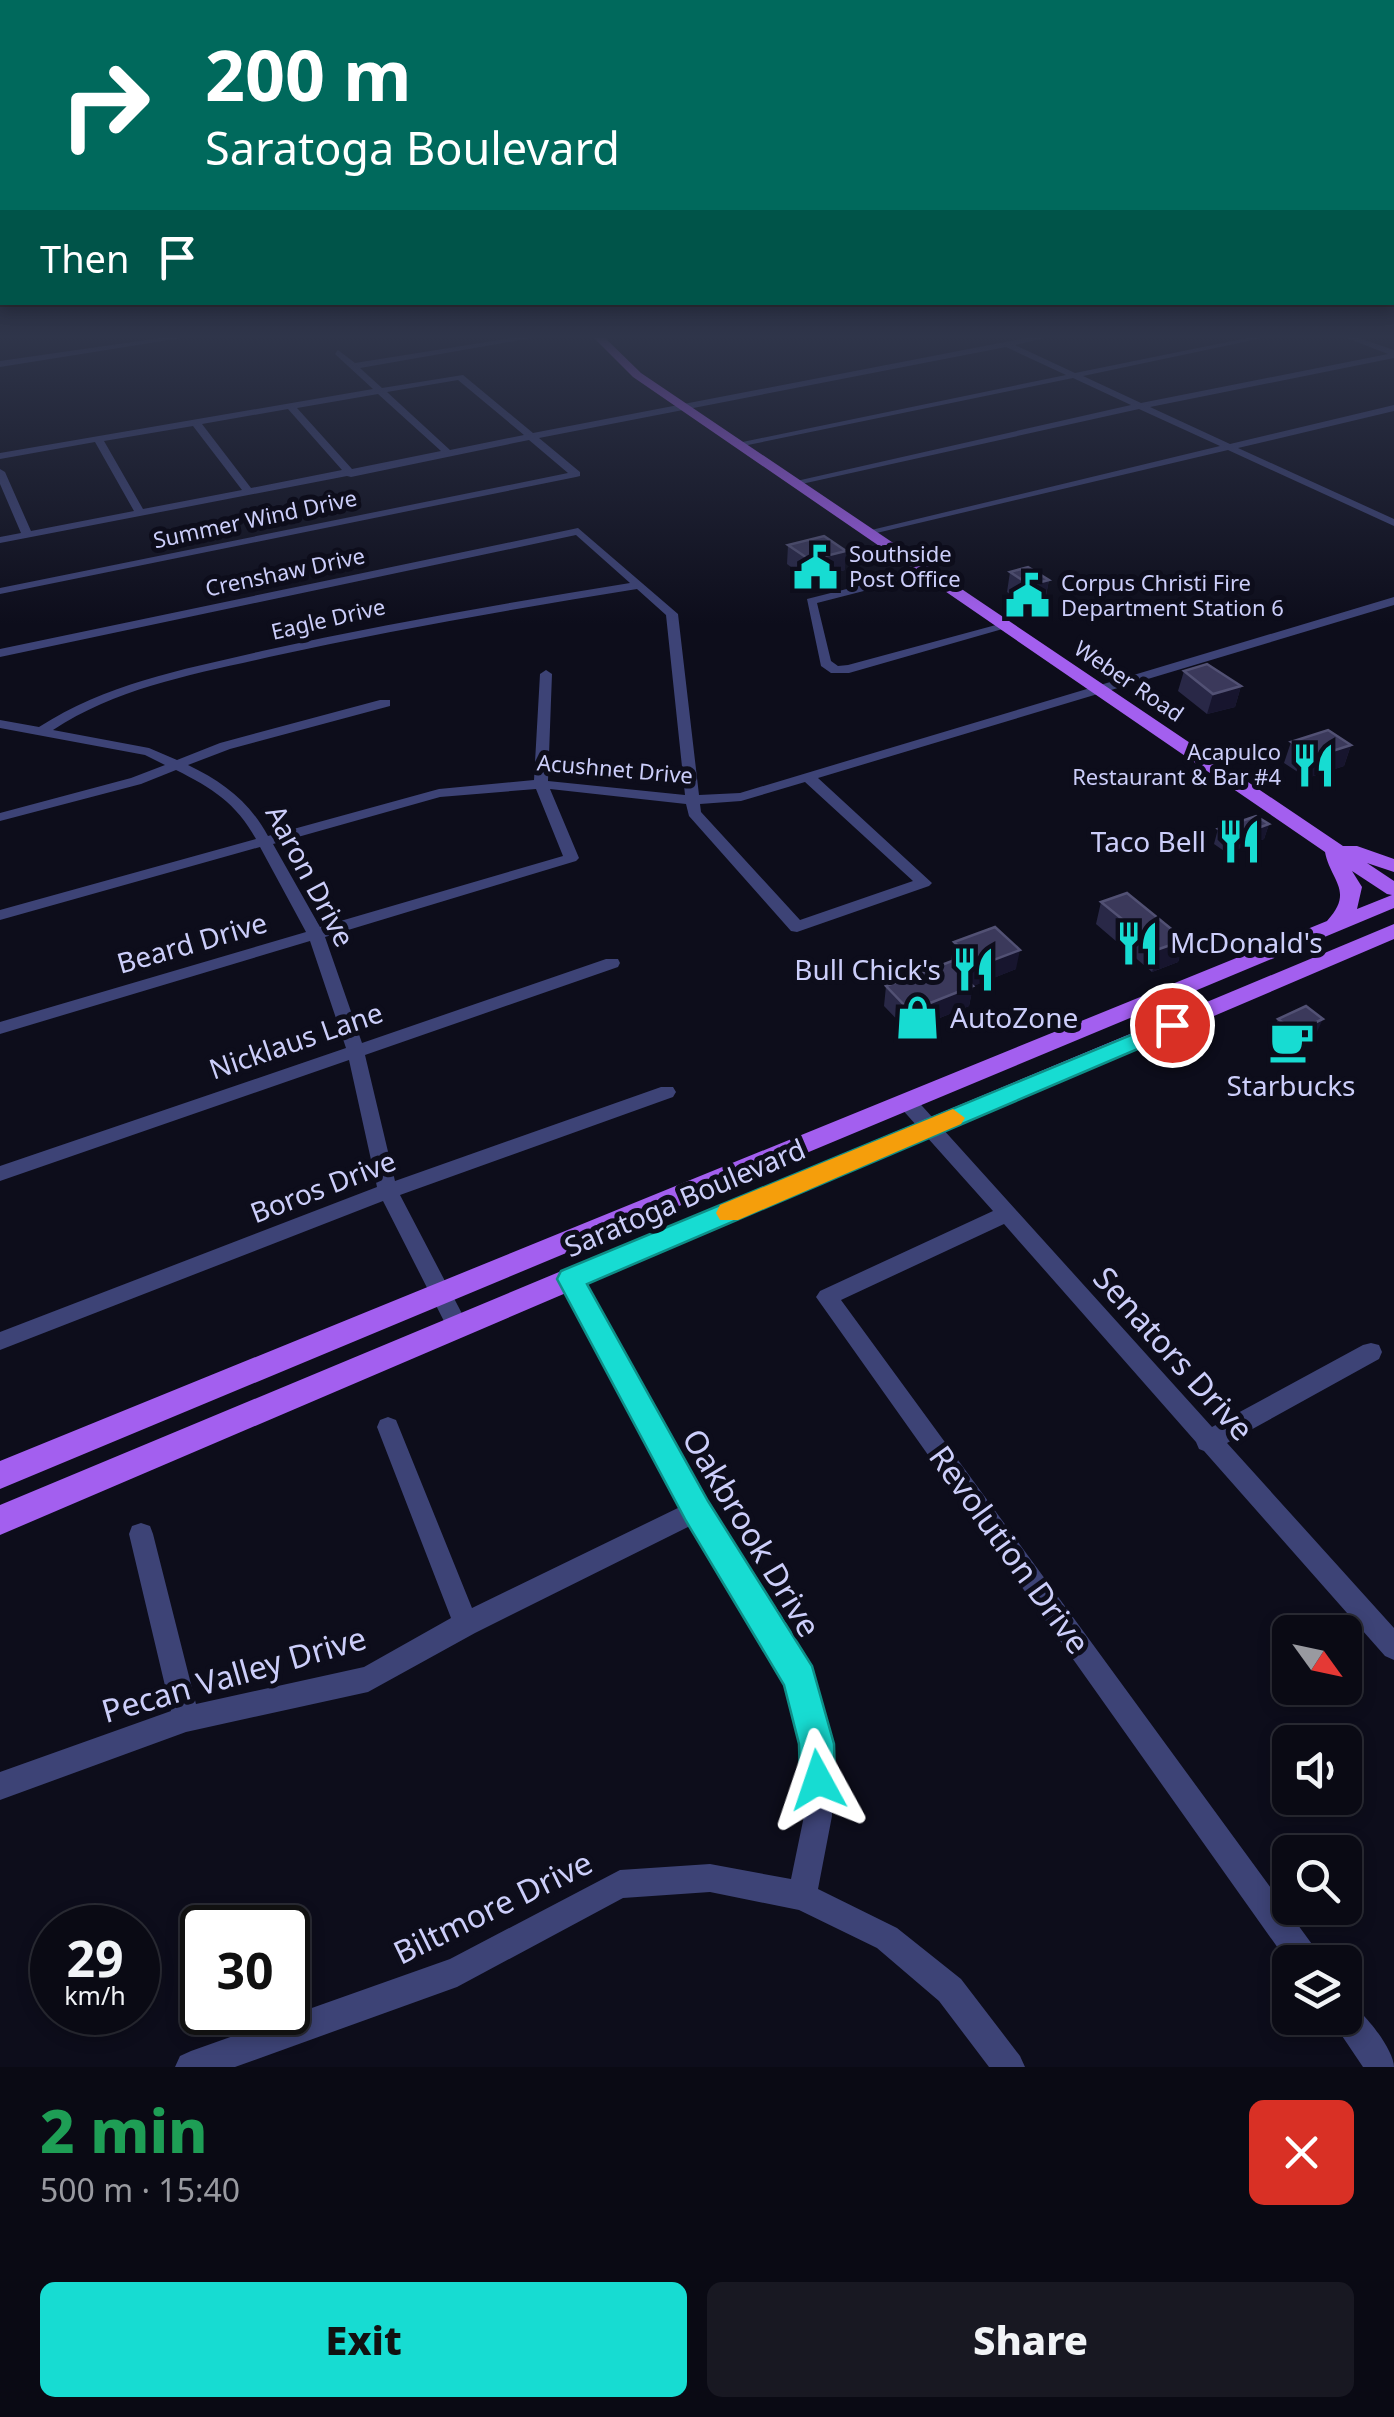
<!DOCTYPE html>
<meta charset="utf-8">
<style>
:root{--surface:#0a0a14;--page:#181822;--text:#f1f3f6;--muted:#999aa0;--line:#2a2b34;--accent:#17dcd2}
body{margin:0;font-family:"Noto Sans",sans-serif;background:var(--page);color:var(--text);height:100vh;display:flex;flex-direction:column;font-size:38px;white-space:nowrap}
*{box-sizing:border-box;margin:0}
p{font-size:32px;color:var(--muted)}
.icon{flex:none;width:55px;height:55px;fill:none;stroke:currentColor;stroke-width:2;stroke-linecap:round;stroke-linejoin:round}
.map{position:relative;height:2067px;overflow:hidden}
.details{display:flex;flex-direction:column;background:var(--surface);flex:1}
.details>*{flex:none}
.guide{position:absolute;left:0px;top:0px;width:1395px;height:305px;box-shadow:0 5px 15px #0003,0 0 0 2px var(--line);background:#00695c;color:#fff;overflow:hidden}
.needle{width:65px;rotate:123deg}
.tools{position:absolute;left:1272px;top:1615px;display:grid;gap:20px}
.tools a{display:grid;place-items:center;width:90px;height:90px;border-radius:15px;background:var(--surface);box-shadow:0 5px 15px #0003,0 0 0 2px var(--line);font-size:50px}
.speed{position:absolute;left:30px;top:1905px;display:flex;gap:20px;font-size:50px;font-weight:700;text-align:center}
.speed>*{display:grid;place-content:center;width:130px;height:130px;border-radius:50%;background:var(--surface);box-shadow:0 5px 15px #0003,0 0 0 2px var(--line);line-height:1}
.speed small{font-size:25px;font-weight:400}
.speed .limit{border:5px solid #111;border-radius:15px;background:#fff;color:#111}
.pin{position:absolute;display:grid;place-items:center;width:85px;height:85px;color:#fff;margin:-42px;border:5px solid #fff;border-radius:50%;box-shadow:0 2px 10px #0007}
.me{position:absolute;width:110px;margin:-55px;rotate:355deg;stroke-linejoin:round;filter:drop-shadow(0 0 8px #0008)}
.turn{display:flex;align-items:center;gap:35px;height:210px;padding:0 40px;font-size:45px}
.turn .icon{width:130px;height:130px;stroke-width:2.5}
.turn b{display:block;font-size:70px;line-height:85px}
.then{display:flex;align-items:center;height:95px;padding:0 40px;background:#0003;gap:20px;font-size:38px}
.round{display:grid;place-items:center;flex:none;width:105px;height:105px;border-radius:15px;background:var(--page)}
.headline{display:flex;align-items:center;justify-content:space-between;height:170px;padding:0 40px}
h1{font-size:60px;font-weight:800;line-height:75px;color:#1e9e55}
.button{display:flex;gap:20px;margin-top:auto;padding:20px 40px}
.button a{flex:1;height:115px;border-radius:15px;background:var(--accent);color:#111;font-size:40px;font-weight:800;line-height:115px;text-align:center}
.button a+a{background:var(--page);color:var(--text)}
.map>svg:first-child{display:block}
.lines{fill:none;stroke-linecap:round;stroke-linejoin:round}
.minor{fill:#3d4376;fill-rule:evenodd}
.major{fill:#a35fef;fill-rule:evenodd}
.wall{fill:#292847}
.shaded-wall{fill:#17152e}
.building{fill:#3b395b;stroke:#525174;stroke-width:2.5}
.route{fill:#17dcd2;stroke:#0f8f88;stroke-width:2.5}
.slow{fill:#f59e0b}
.labels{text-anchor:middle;stroke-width:10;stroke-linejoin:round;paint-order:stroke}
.far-street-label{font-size:22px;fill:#cccefa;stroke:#0d0d1b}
.far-poi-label{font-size:22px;fill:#cccefa;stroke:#0d0d1b;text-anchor:start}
.poi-label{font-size:28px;fill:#cccefa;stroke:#0d0d1b;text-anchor:end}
.street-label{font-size:28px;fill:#cccefa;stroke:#0d0d1b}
.near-street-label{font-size:32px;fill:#cccefa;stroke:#0d0d1b}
</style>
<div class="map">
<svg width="1394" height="2067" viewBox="0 0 1394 2067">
<rect width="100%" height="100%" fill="#0d0d1b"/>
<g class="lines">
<!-- minor -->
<path class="minor" d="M181 335H200L0 367V361Z
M531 335H549L360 368 382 388 463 375 533 433 1042 335H1058L1015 345 1075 373 1262 335H1277L1083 376 1141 403 1388 354 1339 335H1350L1394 350V358L1150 407 1230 444 1394 405V411L1238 448 1394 519V526L1228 450 868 535 863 532 1220 446 1139 409 797 485 792 482 1131 405 1073 378 738 447 733 444 1066 375 1006 347 539 438 580 472V476L576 477 0 594V588L568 473 529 440 351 477 347 476 0 543V537L21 533 0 484V469L5 472 31 531 134 511 95 442 0 459V453L373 389 335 354 338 350 355 363ZM458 380 524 435 450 450 387 392ZM378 394 441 451 352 469 297 408ZM288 409 342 470 251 488 202 424ZM193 426 242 490 143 509 104 441Z
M578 528 678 614 699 795 740 793 1394 597V605L818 778 932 883 929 886 797 932 791 931 689 816 686 804 550 789 579 858 576 861 325 937 362 1043 606 959H618L620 963 618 967 365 1055 395 1181 661 1087H673L676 1092 673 1097 400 1195 469 1327 466 1333 458 1336 450 1333 383 1201 0 1350V1332L377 1187 349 1060 0 1181V1166L346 1048 310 941 0 1034V1022L306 932 260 847 0 920V910L256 839C236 803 212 788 176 770L141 784 0 821V813L131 778 165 765 145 755 0 728V720L39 727C107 683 185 669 262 651 384 624 507 603 630 583L576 535 0 657V649ZM637 589 666 615 685 795 548 781 552 674 546 670 540 674 534 780 439 789 268 836C249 801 223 782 188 765L230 749 390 706V700H380L220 743 177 760 149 748 53 730C118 687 195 674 269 657 391 630 514 609 637 589ZM805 782 913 881 800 920 701 812 700 804 741 801ZM536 789 563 856 320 927 273 844 440 797Z
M926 569 930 570V574L817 603 831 661 838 666 848 665 1007 622 1013 626 849 673H831L821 666 807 599Z
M907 1095 914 1097 1212 1427 1363 1345 1371 1343 1379 1345 1382 1352 1379 1359 1227 1443 1394 1628V1660L1385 1656 1204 1451 1199 1449 1196 1442 1004 1224 841 1300 1317 1951 1321 1962H1290V1965L816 1297 820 1291 993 1211 900 1107 898 1102 900 1097Z
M571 1271 578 1273 705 1503 812 1678 830 1743 832 1816 818 1889 897 1928 961 1979 1020 2056 1025 2067H989L939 2001 877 1948 799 1910 710 1892 623 1898 457 1987 235 2067H175L180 2056 191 2051 450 1959 620 1870 710 1864 791 1879 804 1816 802 1743 787 1683 692 1525 475 1633 368 1692 186 1732 0 1800V1772L171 1711 129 1534 132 1526 141 1523 150 1526 153 1534 196 1704 364 1667 451 1618 377 1427 380 1420 388 1417 396 1420 472 1608 682 1506 561 1279 564 1273Z
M1345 2001C1361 2007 1394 2049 1394 2067H1363L1330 2018H1345Z"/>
<!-- major -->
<path class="major" d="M591 335H602L641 373 1343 846H1357L1394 859V872L1367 863 1394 881V908L0 1489V1461L1327 921C1355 891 1330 880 1325 852L633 377ZM1352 871 1387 894 1392 895 1357 909 1362 887Z
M1394 924V939L0 1535V1505Z"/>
</g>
<!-- wall -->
<path class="wall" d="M788 545 845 570 808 580 787 564Z
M1010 572 1049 580 1045 600 1027 605 1007 592Z
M1184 671 1241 686 1235 707 1207 714 1178 691Z
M1291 742 1351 745 1344 766 1307 778 1284 763Z
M1269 824 1264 839 1227 853 1214 844 1218 829Z
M1101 902 1185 940 1178 962 1152 972 1096 924Z
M954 942 1016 969 973 986 969 1006 908 1031 884 1006 886 986 951 961Z
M1278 1019 1316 1034 1288 1047 1272 1034Z"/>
<!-- shaded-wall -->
<path class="shaded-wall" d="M846 551 845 570 808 580 810 560Z
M1049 580 1045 600 1027 605 1030 585Z
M1241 686 1235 707 1207 714 1213 694Z
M1351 745 1344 766 1307 778 1314 757Z
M1269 824 1264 839 1227 853 1231 838Z
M1185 940 1178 962 1152 972 1159 949Z
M1020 950 1016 969 956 993 959 973Z
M973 986 969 1006 908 1031 910 1011Z
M1323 1019 1316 1034 1288 1047 1295 1032Z"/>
<!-- building -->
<path class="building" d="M824 536 846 551 810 560 788 545Z
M1028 567 1049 580 1030 585 1010 572Z
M1207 664 1241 686 1213 694 1184 671Z
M1328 730 1351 745 1314 757 1291 742Z
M1256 816 1269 824 1231 838 1218 829Z
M1127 893 1185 940 1159 949 1101 902Z
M995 927 1020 950 959 973 973 986 910 1011 886 986 968 955 954 942Z
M1306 1006 1323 1019 1295 1032 1278 1019Z"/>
<!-- sky -->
<linearGradient id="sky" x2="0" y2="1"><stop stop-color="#07070f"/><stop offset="0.54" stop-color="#2f354a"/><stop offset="1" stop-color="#2f354a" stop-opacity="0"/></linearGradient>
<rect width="1394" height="624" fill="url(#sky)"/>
<!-- route -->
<path class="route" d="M1172 1018 1180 1020 1183 1025 1180 1031 587 1284 708 1501 812 1666 834 1744 835 1780 830 1792 818 1798 805 1792 800 1780 799 1744 784 1685 686 1521 557 1279 561 1271Z"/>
<!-- slow -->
<path class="slow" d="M953 1109 965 1118 961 1124 738 1220H720L716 1213 720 1205Z"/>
<!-- icons -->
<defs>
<symbol id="civic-bare" viewBox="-9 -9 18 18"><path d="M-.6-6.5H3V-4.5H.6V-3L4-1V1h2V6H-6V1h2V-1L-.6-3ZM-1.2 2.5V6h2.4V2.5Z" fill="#17dcd2" stroke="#0d0d1b" stroke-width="2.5" paint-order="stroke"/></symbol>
<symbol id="restaurant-bare" viewBox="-9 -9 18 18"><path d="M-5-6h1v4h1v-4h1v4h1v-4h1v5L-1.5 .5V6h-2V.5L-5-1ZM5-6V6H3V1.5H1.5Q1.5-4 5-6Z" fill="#17dcd2" stroke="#0d0d1b" stroke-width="2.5" paint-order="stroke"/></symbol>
<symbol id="shop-bare" viewBox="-9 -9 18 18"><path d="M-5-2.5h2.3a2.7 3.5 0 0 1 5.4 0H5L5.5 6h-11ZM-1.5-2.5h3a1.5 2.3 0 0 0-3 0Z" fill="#17dcd2" stroke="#0d0d1b" stroke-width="2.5" paint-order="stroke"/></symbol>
<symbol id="cafe-bare" viewBox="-9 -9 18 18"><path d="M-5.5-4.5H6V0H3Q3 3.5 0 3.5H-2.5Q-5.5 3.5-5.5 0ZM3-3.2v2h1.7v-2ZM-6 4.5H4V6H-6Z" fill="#17dcd2" stroke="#0d0d1b" stroke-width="2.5" paint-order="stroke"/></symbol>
</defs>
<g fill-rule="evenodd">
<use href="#civic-bare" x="784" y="536" width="63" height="63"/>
<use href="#civic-bare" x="996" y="564" width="63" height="63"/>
<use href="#restaurant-bare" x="1282" y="734" width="63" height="63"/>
<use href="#restaurant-bare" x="1208" y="810" width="63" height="63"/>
<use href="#restaurant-bare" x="1106" y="912" width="63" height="63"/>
<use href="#restaurant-bare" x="942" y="938" width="63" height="63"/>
<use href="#shop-bare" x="886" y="986" width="63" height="63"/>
<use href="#cafe-bare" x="1260" y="1010" width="63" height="63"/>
</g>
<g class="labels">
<!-- far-street labels -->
<g class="far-street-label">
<text transform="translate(255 519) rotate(-12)" y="8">Summer Wind Drive</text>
<text transform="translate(285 572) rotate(-12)" y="8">Crenshaw Drive</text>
<text transform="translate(328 619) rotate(-13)" y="8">Eagle Drive</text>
<text transform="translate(1129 681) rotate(34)" y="8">Weber Road</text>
<text transform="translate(615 769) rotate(5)" y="8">Acushnet Drive</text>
</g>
<!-- far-poi labels -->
<g class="far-poi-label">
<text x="849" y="562">Southside<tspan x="849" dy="25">Post Office</tspan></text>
<text x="1061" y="591">Corpus Christi Fire<tspan x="1061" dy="25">Department Station 6</tspan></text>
<text x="1281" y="760" text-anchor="end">Acapulco<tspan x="1281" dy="25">Restaurant &amp; Bar #4</tspan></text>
</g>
<!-- poi labels -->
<g class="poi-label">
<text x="1206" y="852">Taco Bell</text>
<text x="1170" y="953" text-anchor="start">McDonald's</text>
<text x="941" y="980">Bull Chick's</text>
<text x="950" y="1028" text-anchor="start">AutoZone</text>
<text x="1291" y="1096" text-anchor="middle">Starbucks</text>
</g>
<!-- street labels -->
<g class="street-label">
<text transform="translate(310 876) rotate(62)" y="10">Aaron Drive</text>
<text transform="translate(192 943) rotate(-16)" y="10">Beard Drive</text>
<text transform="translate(296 1041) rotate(-19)" y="10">Nicklaus Lane</text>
<text transform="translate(323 1187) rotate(-21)" y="10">Boros Drive</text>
<text transform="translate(685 1198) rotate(-23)" y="10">Saratoga Boulevard</text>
</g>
<!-- near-street labels -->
<g class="near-street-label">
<text transform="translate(1173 1354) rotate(48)" y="11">Senators Drive</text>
<text transform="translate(751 1533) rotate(59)" y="11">Oakbrook Drive</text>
<text transform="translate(1009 1550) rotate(54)" y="11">Revolution Drive</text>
<text transform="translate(234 1675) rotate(-16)" y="11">Pecan Valley Drive</text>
<text transform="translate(493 1908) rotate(-26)" y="11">Biltmore Drive</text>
</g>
</g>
</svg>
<div class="tools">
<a><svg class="needle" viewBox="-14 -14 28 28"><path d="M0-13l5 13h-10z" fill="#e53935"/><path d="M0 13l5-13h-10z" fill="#999aa0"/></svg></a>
<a><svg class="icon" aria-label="sound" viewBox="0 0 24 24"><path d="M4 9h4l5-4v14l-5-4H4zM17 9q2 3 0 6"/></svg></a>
<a><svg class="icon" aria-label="search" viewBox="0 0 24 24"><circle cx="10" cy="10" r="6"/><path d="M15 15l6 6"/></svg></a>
<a><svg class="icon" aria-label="layers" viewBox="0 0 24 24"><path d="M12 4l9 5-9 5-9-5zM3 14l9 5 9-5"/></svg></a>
</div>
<div class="speed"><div>29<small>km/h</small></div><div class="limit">30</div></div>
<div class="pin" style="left:1172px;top:1025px;background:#d93025"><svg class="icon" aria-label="arrive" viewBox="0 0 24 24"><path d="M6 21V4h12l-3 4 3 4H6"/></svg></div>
<svg class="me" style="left:818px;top:1780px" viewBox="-20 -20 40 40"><path d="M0-17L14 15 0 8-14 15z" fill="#17dcd2" stroke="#fff" stroke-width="4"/></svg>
<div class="guide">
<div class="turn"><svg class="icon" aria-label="right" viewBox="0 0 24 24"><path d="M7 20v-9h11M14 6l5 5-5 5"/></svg><div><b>200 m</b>Saratoga Boulevard</div></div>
<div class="then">Then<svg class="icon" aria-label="arrive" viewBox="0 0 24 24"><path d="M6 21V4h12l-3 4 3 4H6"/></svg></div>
</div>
</div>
<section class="details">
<div class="headline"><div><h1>2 min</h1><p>500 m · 15:40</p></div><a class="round" style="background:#d93025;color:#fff"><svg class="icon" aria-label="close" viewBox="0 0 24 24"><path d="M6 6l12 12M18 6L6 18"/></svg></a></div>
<div class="button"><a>Exit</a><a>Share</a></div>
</section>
